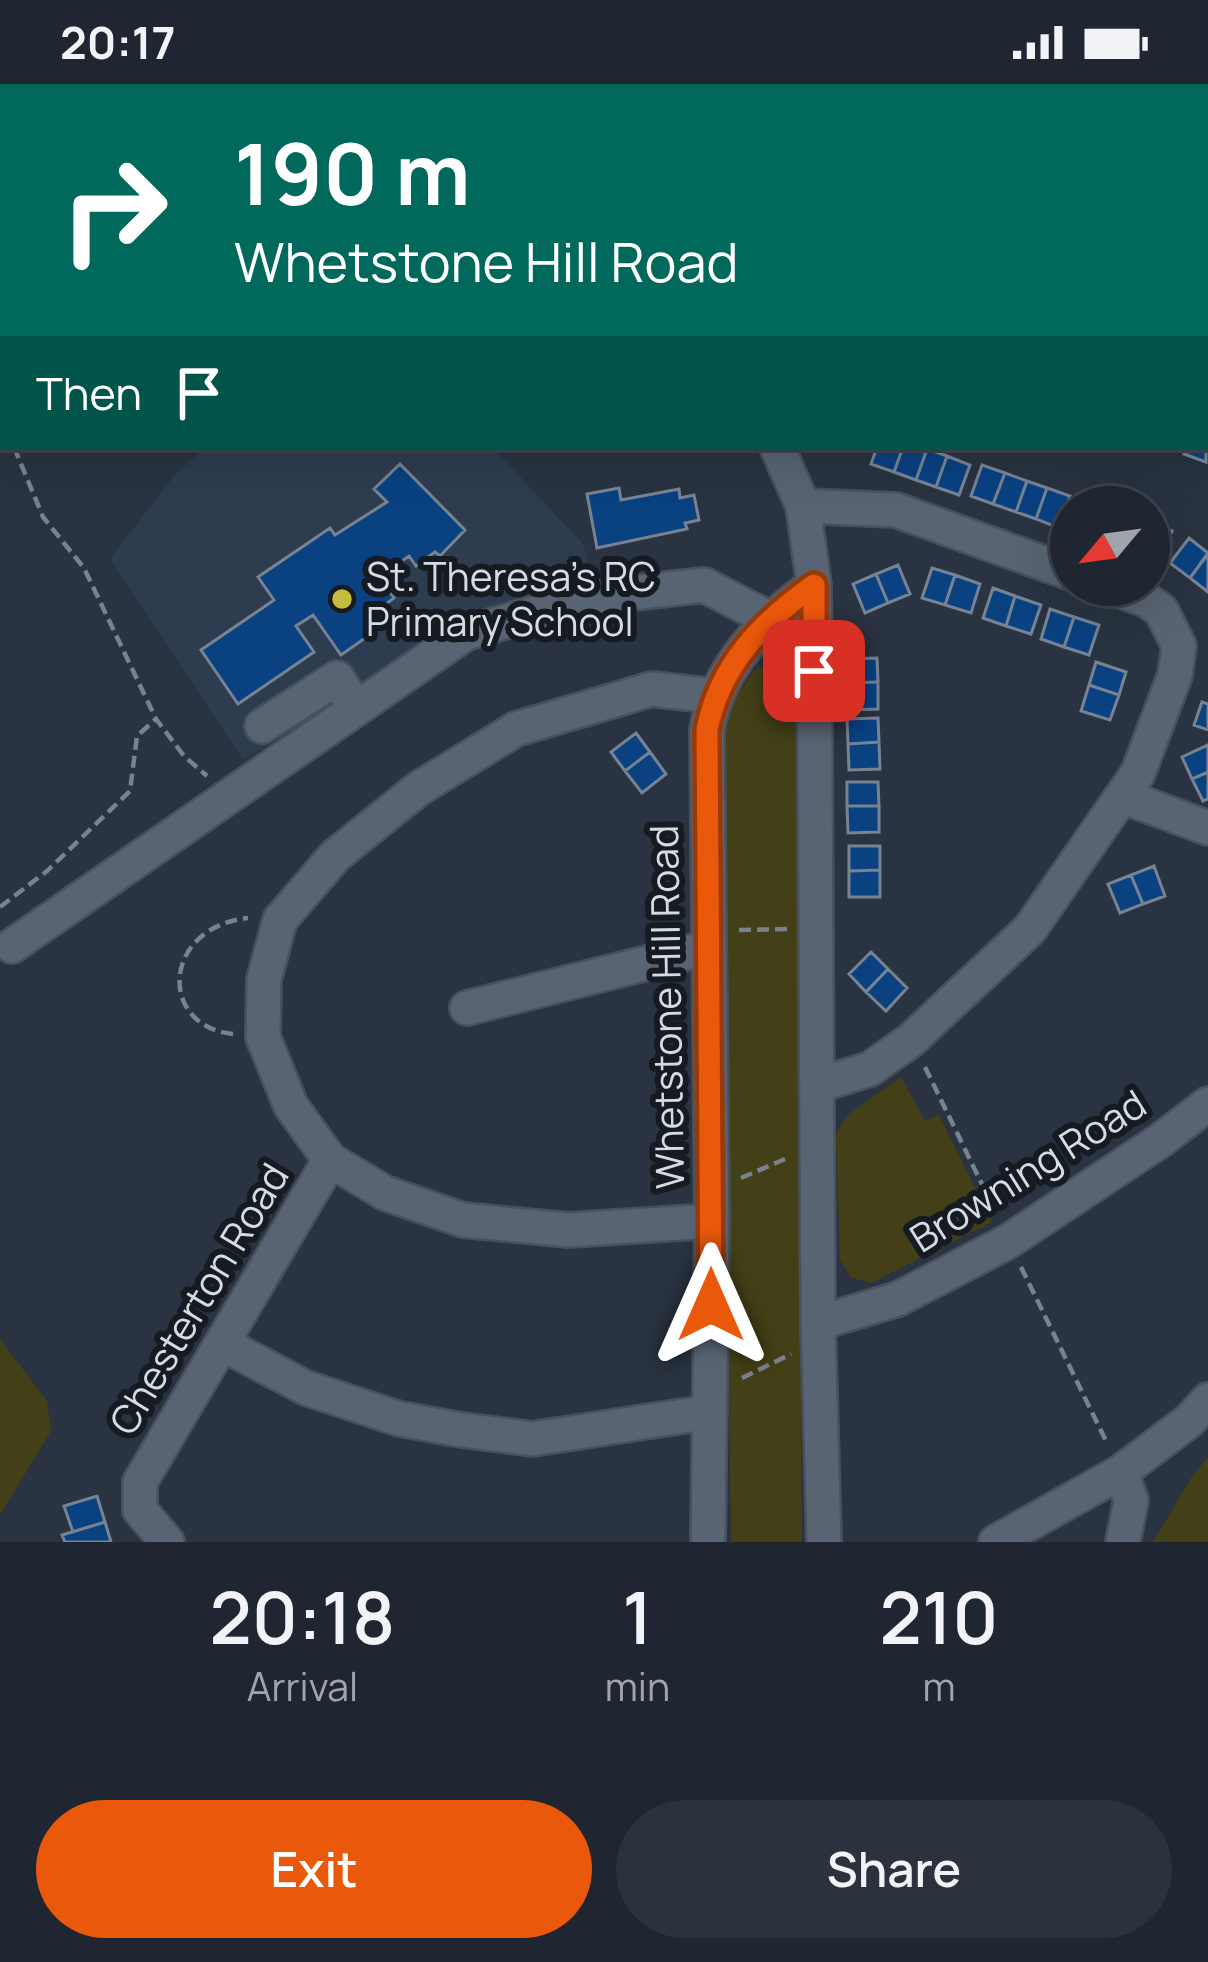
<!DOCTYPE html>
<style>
:root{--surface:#1f2631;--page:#2c323d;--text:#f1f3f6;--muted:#a1a5ab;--line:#3c434d;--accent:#ea580c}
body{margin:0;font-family:Manrope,sans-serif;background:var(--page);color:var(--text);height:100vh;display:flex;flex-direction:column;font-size:45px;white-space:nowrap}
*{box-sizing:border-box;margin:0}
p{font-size:39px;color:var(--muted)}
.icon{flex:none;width:66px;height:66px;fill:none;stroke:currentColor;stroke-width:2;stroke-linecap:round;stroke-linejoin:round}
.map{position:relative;height:1458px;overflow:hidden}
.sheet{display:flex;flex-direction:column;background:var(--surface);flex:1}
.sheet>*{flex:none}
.guide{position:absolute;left:0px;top:0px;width:1209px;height:366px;box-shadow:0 12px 48px #0002,0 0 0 3px var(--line);background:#00695c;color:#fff;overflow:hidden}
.needle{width:78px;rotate:241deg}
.controls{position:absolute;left:1050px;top:402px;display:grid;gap:24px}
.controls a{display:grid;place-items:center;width:120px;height:120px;border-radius:50%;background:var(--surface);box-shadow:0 12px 48px #0002,0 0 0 3px var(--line);font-size:60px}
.pin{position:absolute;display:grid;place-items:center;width:102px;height:102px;color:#fff;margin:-51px;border-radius:24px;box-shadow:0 6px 18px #0006}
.me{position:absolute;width:132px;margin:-66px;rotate:0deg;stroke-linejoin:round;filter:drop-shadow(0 0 9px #0008)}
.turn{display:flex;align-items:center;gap:42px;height:252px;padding:0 36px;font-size:54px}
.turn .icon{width:156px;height:156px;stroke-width:2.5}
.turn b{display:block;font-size:84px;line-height:102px}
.then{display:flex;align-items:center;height:114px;padding:0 36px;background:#0003;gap:24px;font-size:45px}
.eta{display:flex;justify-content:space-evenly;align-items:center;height:204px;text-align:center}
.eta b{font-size:72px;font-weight:600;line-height:84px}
.action{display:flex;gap:24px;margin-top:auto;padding:24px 36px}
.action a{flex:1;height:138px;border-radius:72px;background:var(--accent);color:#fff;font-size:48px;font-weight:600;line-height:138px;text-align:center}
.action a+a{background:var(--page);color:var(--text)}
.status{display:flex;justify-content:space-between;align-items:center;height:84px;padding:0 60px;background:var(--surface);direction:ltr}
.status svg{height:33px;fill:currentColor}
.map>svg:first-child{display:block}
.built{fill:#2d3c4f}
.green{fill:#434017}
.building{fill:#094181;stroke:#778393;stroke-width:3}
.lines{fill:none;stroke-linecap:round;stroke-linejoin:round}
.minor-casing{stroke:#48505c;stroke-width:38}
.path{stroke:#79828d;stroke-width:4.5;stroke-dasharray:12 6;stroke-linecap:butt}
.minor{stroke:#586473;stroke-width:33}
.route-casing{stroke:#983908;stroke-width:30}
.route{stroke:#ea580c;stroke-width:21}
.poi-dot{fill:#c5bc3d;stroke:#161a21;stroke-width:4.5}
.labels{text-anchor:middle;stroke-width:12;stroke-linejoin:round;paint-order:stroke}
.poi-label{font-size:39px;fill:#d4dbe4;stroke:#161a21;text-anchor:start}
.street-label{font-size:39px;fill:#d4dbe4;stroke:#161a21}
</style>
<div class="status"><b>20:17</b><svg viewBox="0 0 49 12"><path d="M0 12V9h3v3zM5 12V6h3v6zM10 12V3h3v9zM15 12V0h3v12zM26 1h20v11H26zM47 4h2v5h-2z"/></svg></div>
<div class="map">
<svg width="1208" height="1458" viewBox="0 0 1208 1458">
<rect width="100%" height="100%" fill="#293341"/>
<!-- built -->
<path class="built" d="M207 363H492L584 461 592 500 349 614 243 676 110 475 175 390Z"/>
<!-- green -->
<path class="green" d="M133 0H649L132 3Z
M757 583 796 585 802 1458H731L719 651 732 618Z
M901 993 925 1037 939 1031 992 1138 871 1199 851 1194 840 1176 836 1049 849 1030Z
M0 1255 47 1317 51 1347 0 1431Z
M1208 1373V1458H1153L1191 1394Z"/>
<!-- building -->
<path class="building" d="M1206 343V378L1184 370 1186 363H1206Z
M877 363H903L894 388 871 380Z
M903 363 927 365 916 396 894 388Z
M927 365 947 372 936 403 916 396Z
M947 372 970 381 959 411 936 403Z
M400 380 465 446 440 472 435 468 416 482 409 472 367 501 370 506 383 497 394 514 382 523 391 536 341 571 313 531 296 542 314 568 238 620 201 566 274 516 258 493 330 444 335 451 387 418 374 405Z
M982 381 1005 389 993 420 971 412Z
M1005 389 1027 397 1016 428 993 420Z
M1027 397 1047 404 1036 435 1016 428Z
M619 404 621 416 679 405 680 414 694 411 699 436 685 439 687 445 597 464 587 410Z
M1047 404 1070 412 1059 444 1036 435Z
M1149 439 1172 447 1161 478 1149 474Z
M1189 454 1208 469 1190 494 1170 479Z
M1208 470V508L1190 494Z
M898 481 910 510 888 519 876 490Z
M932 484 955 491 945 521 922 514Z
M876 490 888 519 865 529 853 500Z
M955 491 980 500 971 529 945 521Z
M993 504 1015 512 1006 542 983 534Z
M1015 512 1041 521 1031 550 1006 542Z
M1050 525 1074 533 1064 563 1041 555Z
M1074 533 1099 541 1089 571 1064 563Z
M877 574 878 598 846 599 845 575Z
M1096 578 1126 588 1119 611 1089 601Z
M878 598V625L847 626 846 599Z
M1089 601 1119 611 1110 636 1081 627Z
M1202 618 1208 620V646L1194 641Z
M878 634 879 658 848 660 847 635Z
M636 649 650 668 625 687 611 668Z
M879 658 880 685 849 686 848 660Z
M1208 661V688L1192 695 1182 673Z
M650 668 666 690 642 709 625 687Z
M1208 688V715L1203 717 1192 695Z
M847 698H878L879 722H847Z
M847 722H879V748L848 749Z
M849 762H880V786L849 787Z
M1154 782 1165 812 1143 820 1131 791Z
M880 786V813H849V787Z
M1131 791 1143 820 1120 829 1108 800Z
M871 868 888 885 866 908 849 890Z
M888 885 907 904 886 927 866 908Z
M97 1412 105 1438 73 1448 64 1422Z
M105 1438 111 1458H65L62 1451Z"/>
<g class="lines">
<defs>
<path id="minor" d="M1060 0 1069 3
M62 3 63 0
M723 3V0
M1206 49 1208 50
M0 84 3 82
M0 165 3 157
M1206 295H1208
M777 363 803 422 814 501 818 1239 824 1458
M803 422 896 426 1071 489
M262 642 337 594 356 624
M1122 712 1208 744
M12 862 466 549 587 514 704 501 768 534
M467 924 707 864
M818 1001 870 985 911 956 1030 845 1138 689 1175 591 1179 562 1161 526 1146 516 1105 501
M712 1137 568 1146 463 1136 385 1109 330 1076 291 1022 263 953 264 895 280 836 335 772 418 705 516 645 652 605 713 612
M818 1239 898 1215 1009 1157 1161 1056 1208 1020
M223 1260 306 1304 400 1335 462 1346 532 1355 710 1328
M1121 1388 1131 1416 1123 1458
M167 1458 140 1426V1398L330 1076
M708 1458 712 1137 707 646C718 582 763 538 814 501
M996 1458 1121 1388 1190 1336 1208 1316"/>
</defs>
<!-- minor casing -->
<use href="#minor" class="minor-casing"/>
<!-- path -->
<path class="path" d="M0 330 3 337
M14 363 43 433 84 484 156 635 184 672 207 692
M0 823 47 787 130 707 137 652 156 635
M739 846 788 845
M233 950C157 942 162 843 248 834
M925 983 996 1129
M741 1094 785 1075
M1021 1183 1108 1361
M742 1294 791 1270"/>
<!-- minor -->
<use href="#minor" class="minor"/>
</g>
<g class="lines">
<defs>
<path id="route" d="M711 1221 707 646C719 582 762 538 814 501V587"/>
</defs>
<!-- route casing -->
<use href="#route" class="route-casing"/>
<!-- route -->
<use href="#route" class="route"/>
</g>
<!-- markers -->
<circle class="poi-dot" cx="342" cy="515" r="12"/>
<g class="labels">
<!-- poi labels -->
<g class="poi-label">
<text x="366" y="507">St. Theresa's RC<tspan x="366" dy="45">Primary School</tspan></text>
</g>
<!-- street labels -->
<g class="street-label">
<text transform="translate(667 923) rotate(-91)" y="14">Whetstone Hill Road</text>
<text transform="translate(1028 1087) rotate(-32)" y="14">Browning Road</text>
<text transform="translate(199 1215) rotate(-59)" y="14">Chesterton Road</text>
</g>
</g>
</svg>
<div class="controls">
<a><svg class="needle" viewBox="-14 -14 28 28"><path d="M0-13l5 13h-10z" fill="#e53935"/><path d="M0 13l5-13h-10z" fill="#a1a5ab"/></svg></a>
</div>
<div class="pin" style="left:814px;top:587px;background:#d93025"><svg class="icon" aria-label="arrive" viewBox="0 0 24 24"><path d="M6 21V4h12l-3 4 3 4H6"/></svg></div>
<svg class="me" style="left:711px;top:1221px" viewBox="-20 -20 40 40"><path d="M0-17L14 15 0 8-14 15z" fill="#ea580c" stroke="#fff" stroke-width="4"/></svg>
<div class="guide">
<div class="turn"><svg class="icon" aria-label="right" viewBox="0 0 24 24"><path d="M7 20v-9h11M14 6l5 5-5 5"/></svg><div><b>190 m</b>Whetstone Hill Road</div></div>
<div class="then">Then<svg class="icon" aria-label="arrive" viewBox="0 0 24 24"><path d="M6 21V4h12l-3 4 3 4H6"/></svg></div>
</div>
</div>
<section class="sheet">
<div class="eta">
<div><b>20:18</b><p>Arrival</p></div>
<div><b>1</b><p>min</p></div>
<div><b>210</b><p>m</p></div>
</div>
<div class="action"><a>Exit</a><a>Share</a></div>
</section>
